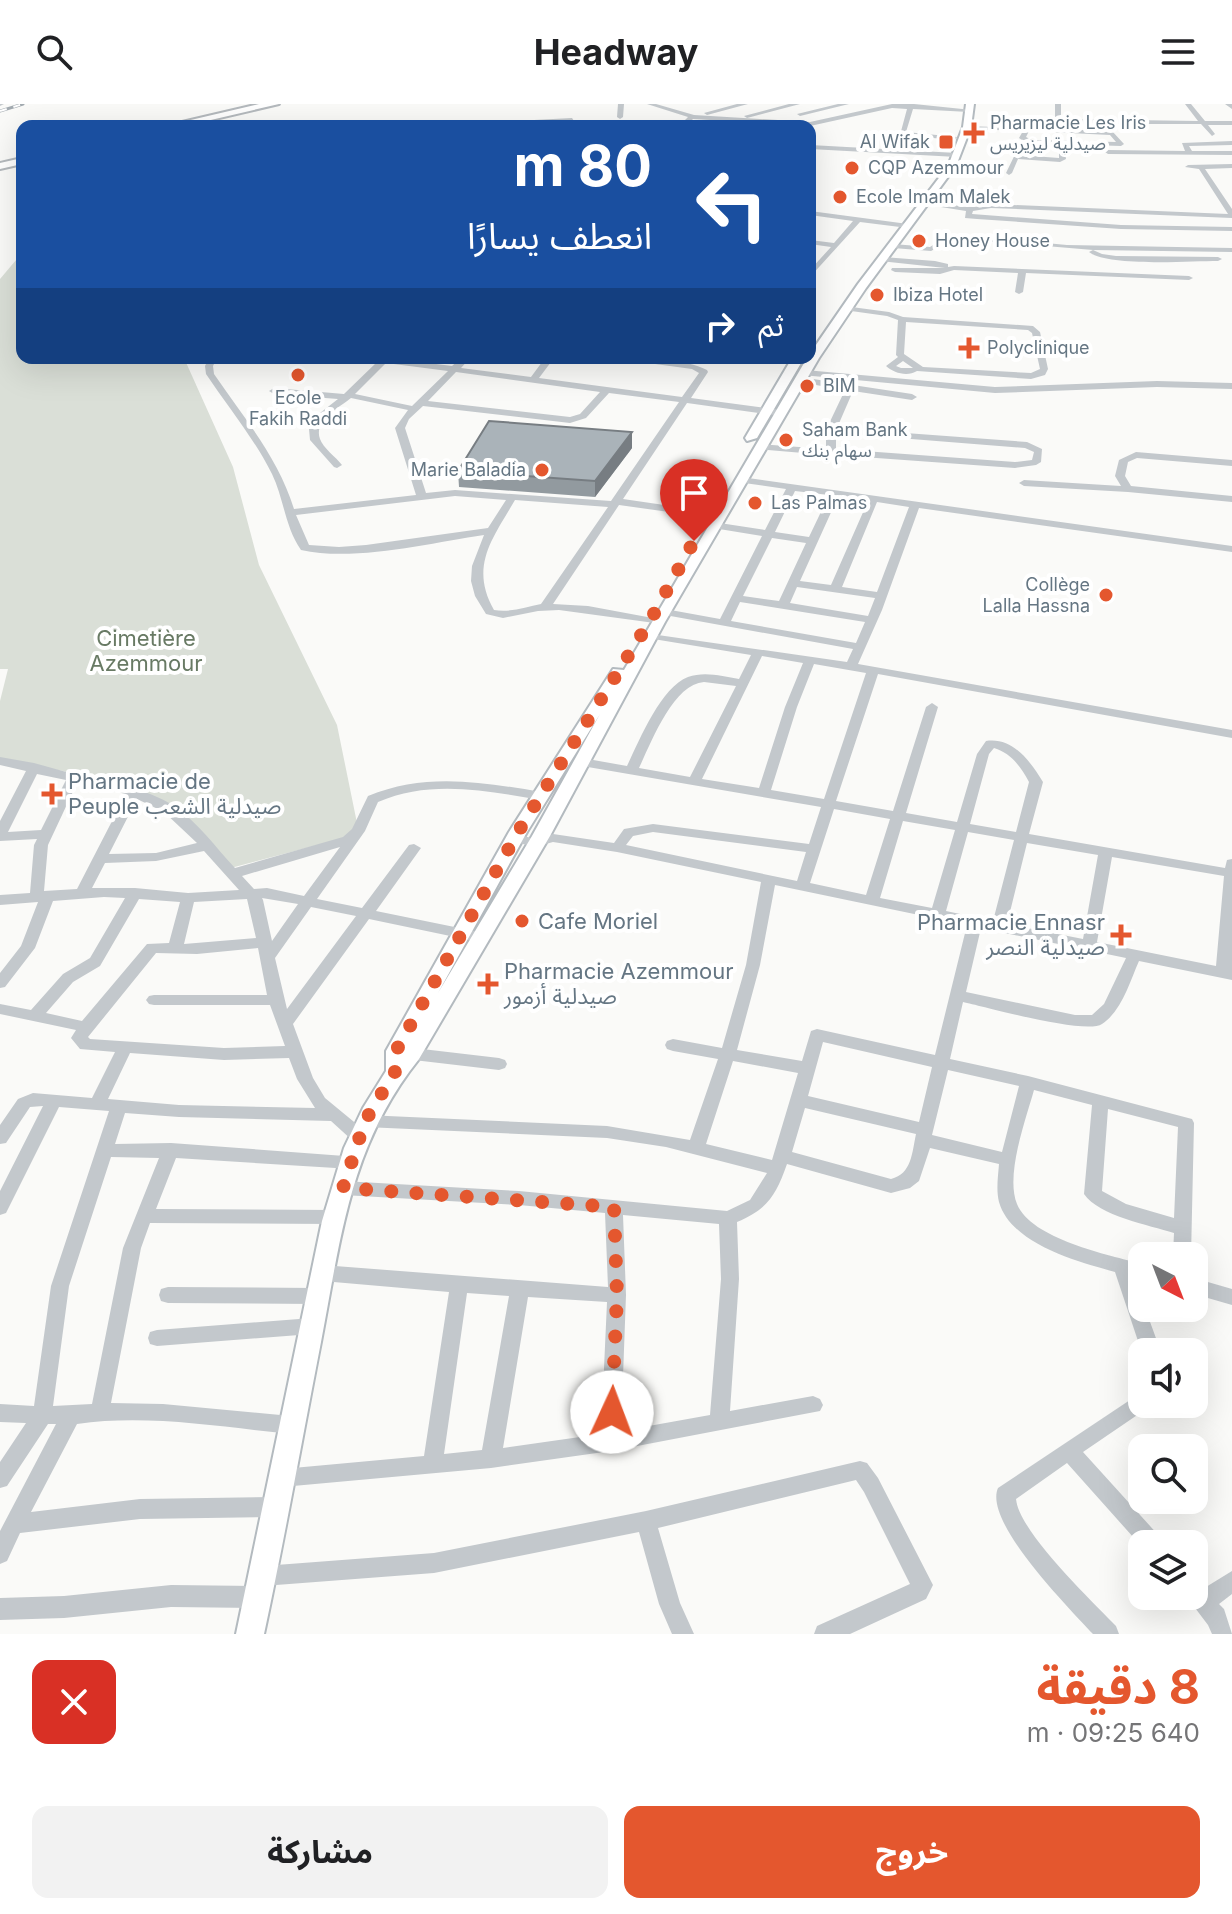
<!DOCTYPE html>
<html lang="ar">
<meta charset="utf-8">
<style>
:root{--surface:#fff;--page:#f2f2f2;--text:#202124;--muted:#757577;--accent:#e4572e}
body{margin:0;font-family:Inter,"Noto Sans Arabic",sans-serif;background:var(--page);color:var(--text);direction:rtl;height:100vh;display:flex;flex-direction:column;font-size:30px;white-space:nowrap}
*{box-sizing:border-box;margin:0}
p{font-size:26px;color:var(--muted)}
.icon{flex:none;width:44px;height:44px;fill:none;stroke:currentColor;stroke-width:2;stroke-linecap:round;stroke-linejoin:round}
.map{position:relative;height:1530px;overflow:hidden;direction:ltr}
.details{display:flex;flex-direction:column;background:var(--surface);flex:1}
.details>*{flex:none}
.banner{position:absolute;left:16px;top:16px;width:800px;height:244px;border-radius:16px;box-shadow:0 8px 32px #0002;direction:rtl;background:#1a4fa0;color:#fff;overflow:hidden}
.needle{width:52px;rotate:138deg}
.tools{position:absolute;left:1128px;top:1138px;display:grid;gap:16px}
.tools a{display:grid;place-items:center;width:80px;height:80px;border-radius:16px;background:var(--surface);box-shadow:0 8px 32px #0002;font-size:40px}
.pin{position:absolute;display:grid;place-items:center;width:68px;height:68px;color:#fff;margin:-82px -34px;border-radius:50% 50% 50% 0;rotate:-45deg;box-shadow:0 0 8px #0007}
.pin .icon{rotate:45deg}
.me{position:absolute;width:88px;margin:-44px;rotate:2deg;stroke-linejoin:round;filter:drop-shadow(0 0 6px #0008)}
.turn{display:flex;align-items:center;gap:28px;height:168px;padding:0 32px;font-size:36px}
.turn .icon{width:104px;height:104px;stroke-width:2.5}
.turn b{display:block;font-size:56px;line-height:68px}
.then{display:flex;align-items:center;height:76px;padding:0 32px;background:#0003;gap:16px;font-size:30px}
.round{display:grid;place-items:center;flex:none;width:84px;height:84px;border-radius:16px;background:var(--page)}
.summary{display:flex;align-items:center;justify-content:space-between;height:136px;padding:0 32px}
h1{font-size:48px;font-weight:700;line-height:60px;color:var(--accent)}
.action{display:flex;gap:16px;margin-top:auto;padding:16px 32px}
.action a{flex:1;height:92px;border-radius:16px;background:var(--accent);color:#fff;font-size:32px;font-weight:700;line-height:92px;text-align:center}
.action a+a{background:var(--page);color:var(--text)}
header{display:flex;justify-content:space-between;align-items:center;height:104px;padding:0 32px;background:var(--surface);font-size:36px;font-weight:700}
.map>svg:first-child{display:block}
.green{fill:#dadfd7}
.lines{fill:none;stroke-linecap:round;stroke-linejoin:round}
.secondary-casing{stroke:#b3babf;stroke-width:4}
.highway-casing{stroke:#b4b9bd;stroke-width:4}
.street{fill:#c3c8cc;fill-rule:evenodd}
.secondary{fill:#fff;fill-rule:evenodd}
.highway{fill:#fff;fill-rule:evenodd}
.rail-casing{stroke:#a2aab0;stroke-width:3}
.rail{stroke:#fff;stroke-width:2;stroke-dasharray:7;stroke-linecap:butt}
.wall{fill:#929a9f}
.shaded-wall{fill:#777d82}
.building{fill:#aab3b9;stroke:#777d82;stroke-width:2}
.route{stroke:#e4572e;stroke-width:14;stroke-dasharray:0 25.2}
.poi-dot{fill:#e4572e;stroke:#fff;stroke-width:3}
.labels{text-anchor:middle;stroke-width:8;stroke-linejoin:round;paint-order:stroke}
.far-poi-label{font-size:18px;fill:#657683;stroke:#fff;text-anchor:start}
.park-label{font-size:22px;fill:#687a64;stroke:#fff}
.poi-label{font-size:22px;fill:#657683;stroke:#fff;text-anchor:start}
</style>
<header><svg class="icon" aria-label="menu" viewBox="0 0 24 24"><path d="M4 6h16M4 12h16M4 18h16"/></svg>Headway<svg class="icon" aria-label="search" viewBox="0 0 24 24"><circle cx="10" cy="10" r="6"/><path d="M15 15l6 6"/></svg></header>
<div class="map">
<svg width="1232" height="1530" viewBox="0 0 1232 1530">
<rect width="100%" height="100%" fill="#fafaf8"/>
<!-- green -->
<path class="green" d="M22 149V254H184L233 363 259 461 337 621 357 719 348 733 227 765 177 707 63 667 0 656V597L8 565H0V175Z"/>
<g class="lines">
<defs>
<path id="secondary" d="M966 0H974L971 23 956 62 866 184 819 254 665 518 550 732 419 955C350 1041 341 1133 321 1238 302 1335 285 1433 264 1530H236L322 1117 344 1044 363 1004 386 967V947L509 728 613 565 624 566 807 254 858 180 948 62 963 23ZM600 610 532 732 438 889 527 728Z
M792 254H804L757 334 747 337 745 334Z"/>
<path id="highway" d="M259 0H279L185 22H165Z
M22 54V60L0 65V59Z"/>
</defs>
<!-- secondary casing -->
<use href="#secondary" class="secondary-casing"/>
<!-- highway casing -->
<use href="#highway" class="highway-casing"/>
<!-- street -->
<path class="street" d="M0 0H4L0 2Z
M618 0H624L623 13 620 15 617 13Z
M647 0H656L694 11 810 18 892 0H914L972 6 969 8 913 5 906 28 957 33 955 36 900 31 907 5 892 4 810 22 693 15 686 22H679L688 13Z
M737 0H748L707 11 704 9Z
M789 0H800L747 14 744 12Z
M838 0H849L800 12 797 10Z
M1055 0H1061V15L1198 17 1185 0H1191L1205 17H1232V21H1208L1215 30 1212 32 1201 20H1058L1014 16 1017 14 1055 15Z
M1225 0H1232V5Z
M572 14 574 17 518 19 515 17Z
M572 18 644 20 647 22 570 21Z
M965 22 1112 27 1124 40 1121 42 1027 39 1019 51 1059 54V46L1076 44 1079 46 1065 49 1066 55 1060 58 1018 55 1012 69 1009 71 1006 69 1022 36 1019 34 1023 27 967 25ZM1029 27 1110 31 1116 38 1032 36 1026 33Z
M1232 37V41L1189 42 1192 47H1232V51L1108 50 1105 48 1108 46 1185 47 1182 39Z
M810 41 957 49 960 51 957 53 810 45Z
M1232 60V64L1205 65 1232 105V114L991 104 973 107 972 110 1121 121 1232 123V127L1121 125 977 115 965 114 966 107 922 100 926 98 970 103 991 100 1228 110 1199 65 1185 63 1188 61Z
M810 107 908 120 912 122 908 124 860 118 810 173V166L831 143 810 140V136L834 139 853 117 810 111Z
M961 131 1067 141 1232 144V148L1093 146 1102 150 1116 152 1218 153 1222 155 1218 157C1190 157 1108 163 1089 148L1093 146 961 135 950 137 931 147 893 144 889 142 893 140 930 143 945 133Z
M883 153 935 157 948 160V163L954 162 1189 172 1193 174 1189 176 1026 169 1023 188 1019 190 1015 188 1018 169 954 166 940 170 895 168 891 166 892 164H945L880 157V153Z
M844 202 889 208 903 213 1033 222 1040 228 1048 265 1045 271 1031 275 917 267C907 273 894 269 886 262L898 253 896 251 898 216 887 212 844 206ZM906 218 1028 226 1032 229 1040 265 1031 269 923 263 904 250ZM903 257 913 264H901L896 262Z
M209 254H217L213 262 214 270C244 314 278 353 294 405L416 391 395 324 408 306 351 294C340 303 313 317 320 335 323 344 336 353 342 361L337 364 334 363 310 336 309 325 320 309 338 295 274 290 269 287 274 284 344 290 377 258 365 254H389L452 262 461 254H470L461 264 531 273 545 254H554L539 274 682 293 699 269 692 265 633 257 629 254C654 254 684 255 707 266L708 268 691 294 781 306 786 309 781 312 687 299 623 395 719 409 724 412 719 415 619 401 553 500 588 502 658 515 662 516V520L559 506 538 507 503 514 486 510 475 492 471 477 472 462 484 431C430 439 354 458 301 446 285 423 284 395 272 370 254 334 228 303 206 270L205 262ZM386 259 448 267 412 302 355 290ZM456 268 600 288 580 310 570 313 428 297ZM609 289 679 298 611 397 455 386 426 389 405 324 409 315 423 302 570 319 586 314ZM455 392 506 396 488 424 366 441 339 443 309 441 296 411ZM515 396 608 403 541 500C526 503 510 509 494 506 469 462 493 434 515 396Z
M805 266 995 283 1157 277 1232 279V285L1157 283 995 289 802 271V267Z
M813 275 912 290 917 293 912 296 853 287 837 324 1027 338 1042 345 1041 358 1036 361 1015 364 835 351 831 353 827 351 757 345 755 343 760 340 826 345V326L845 286 810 280V276ZM836 329 1025 344 1034 348 1032 356 1015 358 836 345Z
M1136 348 1232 356V362L1137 354 1128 358 1125 372 1131 382 1232 392V398L1128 388 1024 382 1019 379 1024 376 1121 382 1115 372 1119 356Z
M741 373 1232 442V448L919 404 882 506 858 560 1232 626V634L878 570 836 697 893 707 926 603 932 599 938 603 906 709 957 718 977 650 986 637C1013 633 1030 657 1043 678L1029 730 1225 764 1227 756 1232 755V876L1139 857C1130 877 1122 907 1102 920 1086 931 986 903 963 898L950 955 1028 972 1192 1015 1194 1019 1191 1152H1173L1174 1129C1149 1121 1099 1112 1084 1090L1092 1001 1034 986C1026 1015 1005 1071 1017 1100 1031 1135 1109 1151 1142 1160V1176L1135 1174 1142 1195V1204H1145L1161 1248 1142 1249 1115 1168C1078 1158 1011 1140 999 1098 996 1086 998 1073 999 1060L930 1044 919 1077 910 1084 891 1089 787 1060C776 1091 768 1105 737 1118L739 1175 730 1307 813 1292 820 1295 823 1301 820 1307 611 1347 491 1364 282 1383 275 1381 272 1374 275 1367 282 1365 424 1352 449 1188 322 1177 316 1174 313 1169 316 1164 322 1161 608 1183 605 1109 519 1101 343 1091 337 1089 334 1084 337 1079 343 1077 519 1087 727 1107 750 1096 767 1069 666 1043 607 1034 365 1023 359 1021 357 1017 359 1013 365 1011 607 1022 690 1036 718 955 673 947 667 945 665 941 667 937 673 935 722 944 746 861 761 778 617 748 553 738 535 743 511 737 509 734 516 730 535 735 553 730 614 739 624 725 653 720 809 740 821 703 582 662 576 658 582 654 627 662C639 637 661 583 688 573 704 567 723 572 739 575L751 551 641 533 635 530 637 528 847 558 853 545 665 511 659 508 665 505 720 515 762 432 713 424 708 421 713 418 765 426 786 385 737 378V374ZM795 387 829 391 809 433 775 428ZM838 393 868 397 831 481 800 477ZM877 398 909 403 877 488 842 483ZM772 434 806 439 779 497 743 492ZM797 483 875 494 868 512 790 499ZM740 498 865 518 856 539 731 517ZM762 552 803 559 785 603 759 684 702 675ZM814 560 866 569 824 695 771 686 797 603ZM704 578 736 582 690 673 639 664C651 639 673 580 704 578ZM994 644C1011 649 1021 663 1029 678L1016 728 970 720 989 650ZM834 705 890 715 866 791 810 779ZM903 717 955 726 932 804 880 794ZM653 728 806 748 797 777 626 741 633 732ZM968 728 1014 736 993 817 946 807ZM1027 739 1098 751 1083 835 1007 820ZM1112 753 1224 772 1216 862 1097 838ZM775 781 967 821 935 951 817 925 811 927 802 957 737 946 760 861ZM981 824 1126 854 1104 900 1092 911H1075L966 888ZM823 938 932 963 919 1018 808 992ZM733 957 798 969 772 1056 706 1040ZM948 966 1019 982 1002 1048 932 1031ZM805 1004 916 1030C912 1048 912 1070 891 1075L792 1048ZM1108 1005 1178 1023 1174 1114 1126 1100 1102 1087ZM623 1111 719 1120 721 1175 710 1311 621 1327 626 1191ZM467 1189 509 1192 482 1346 444 1350ZM528 1193 607 1198 601 1330 503 1344Z
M0 653 34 659 70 669 74 668 80 672C112 679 146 684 174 702 198 718 216 744 235 764L343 733 352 725 368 692C425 668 482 678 541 688L548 692 541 696C487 687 431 675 378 698L365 727 317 795 362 804 409 741 414 740 421 744 376 807 479 828 486 833 479 838 369 815 293 920 313 974 325 994 365 1027 367 1032 365 1037 359 1038 353 1037 331 1017 179 1013 125 1009 115 1040 171 1039 358 1053 361 1058 358 1063 352 1065 176 1054 156 1105 333 1106 339 1108 342 1113 339 1118 333 1120 150 1119 141 1144 111 1299 163 1300 291 1312 298 1315 301 1321 298 1327 291 1330C221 1323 147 1310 77 1320L31 1408 140 1395 275 1393 282 1396 285 1403 282 1410 275 1413 140 1415 20 1429 7 1457 0 1460V1427L56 1320H48L7 1382 0 1384V1358L26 1319 0 1318V1300L34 1302 51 1182 109 1007 59 1003 6 1109 0 1111V1087L43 1002 30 1003 6 1039 0 1040V1021L18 995 33 989 92 994 115 948 80 945 71 934 76 926 0 910V900L31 906 63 870 90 854 125 794 104 793 53 797 35 844 5 883 0 884V869L21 842 38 798 0 801V791L30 789 34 741 37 735 0 737V717L26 667 0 661ZM37 670 66 676 41 726 8 728ZM77 679 126 690 77 785 44 787 48 741ZM137 695 164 708 197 739 156 749 109 750ZM340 743 304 792 267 784 254 785 242 772ZM204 747 239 786 188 789 135 784H92L105 759 156 757ZM262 794 298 800 272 837 263 796ZM139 795 180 798 169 839 147 840 82 917 46 909 73 878 100 862ZM247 795 256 834 184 840 194 798ZM311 803 356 812 287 905 275 854ZM258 844 267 891H154L149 892 146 896 149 900 154 901H270L285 942 224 944 90 935 88 933 156 849 197 850ZM130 949 224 956 289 954 297 975 315 1004 179 1001 108 995ZM111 1053 159 1054 123 1144 92 1300 53 1302 69 1182Z
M405 943 499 954 505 956 507 960 505 964 499 966 405 955 399 953 397 949 399 945Z
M1194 1174 1232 1185V1201L1194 1190Z
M168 1183 316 1184 323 1186 325 1192 323 1198 316 1200 168 1199 161 1197 159 1191 161 1185Z
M312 1214 319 1216 321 1222 319 1228 312 1230 157 1242 150 1240 148 1234 150 1228 157 1226Z
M1142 1288V1300H1150L1149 1303 1083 1348 1160 1433 1163 1440H1142V1443L1067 1359 1016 1395C1019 1428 1092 1497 1116 1522L1119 1530H1093C1070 1505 983 1418 998 1384Z
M860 1357 867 1359 878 1374 933 1481 926 1495 850 1530H814L817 1522 910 1480 864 1388 856 1376 658 1424 680 1499 694 1530H672L659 1500 639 1428 434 1469 263 1482 255 1479 252 1472 255 1465 263 1462 434 1449 646 1407Z
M1232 1467V1490L1219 1500 1224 1505 1232 1530H1212L1208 1521 1186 1492H1194V1475L1206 1483Z
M171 1481 258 1482 266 1485 269 1493 266 1501 258 1504 171 1503 64 1514 0 1516V1494L64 1492Z"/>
<!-- secondary -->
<use href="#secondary" class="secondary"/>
<!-- highway -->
<use href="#highway" class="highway"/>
<defs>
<path id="rail" d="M0 7 23 0"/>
</defs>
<!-- rail casing -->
<use href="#rail" class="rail-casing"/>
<!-- rail -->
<use href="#rail" class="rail"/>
</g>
<!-- wall -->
<path class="wall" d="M632 344 595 393 459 383 458 367Z"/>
<!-- shaded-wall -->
<path class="shaded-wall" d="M632 328V344L595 393V377Z"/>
<!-- building -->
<path class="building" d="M489 317 632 328 595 377 458 367Z"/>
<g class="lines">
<!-- route -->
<path class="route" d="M612 1308 617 1191 614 1103 343 1084 365 1017 396 966V947L518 728 650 517 694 437"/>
</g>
<!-- markers -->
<g class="poi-dot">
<path d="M970 17h8v8h8v8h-8v8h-8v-8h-8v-8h8z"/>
<rect x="938" y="30" width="16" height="16" rx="4"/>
<circle cx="852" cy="64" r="8"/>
<circle cx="840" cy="93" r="8"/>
<circle cx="919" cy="137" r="8"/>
<circle cx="877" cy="191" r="8"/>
<path d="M965 232h8v8h8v8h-8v8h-8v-8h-8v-8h8z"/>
<circle cx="298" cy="271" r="8"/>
<circle cx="807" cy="282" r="8"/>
<circle cx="786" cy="336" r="8"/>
<circle cx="542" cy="366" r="8"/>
<circle cx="755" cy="399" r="8"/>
<circle cx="1106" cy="491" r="8"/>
<path d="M48 678h8v8h8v8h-8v8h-8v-8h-8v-8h8z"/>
<circle cx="522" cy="817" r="8"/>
<path d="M1117 819h8v8h8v8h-8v8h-8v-8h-8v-8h8z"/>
<path d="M484 868h8v8h8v8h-8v8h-8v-8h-8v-8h8z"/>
</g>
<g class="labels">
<!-- far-poi labels -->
<g class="far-poi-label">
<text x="990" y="25">Pharmacie Les Iris<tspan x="990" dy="21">صيدلية ليزيريس</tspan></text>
<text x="930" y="44" text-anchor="end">Al Wifak</text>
<text x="868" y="70">CQP Azemmour</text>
<text x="856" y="99">Ecole Imam Malek</text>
<text x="935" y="143">Honey House</text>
<text x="893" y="197">Ibiza Hotel</text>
<text x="987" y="250">Polyclinique</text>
<text x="823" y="288">BIM</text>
<text x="298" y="300" text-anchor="middle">Ecole<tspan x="298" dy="21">Fakih Raddi</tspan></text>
<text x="802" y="332">Saham Bank<tspan x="802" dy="21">سهام بنك</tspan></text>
<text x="526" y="372" text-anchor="end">Marie Baladia</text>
<text x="771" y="405">Las Palmas</text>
<text x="1090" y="487" text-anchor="end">Collège<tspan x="1090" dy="21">Lalla Hassna</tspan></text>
</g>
<!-- park labels -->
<g class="park-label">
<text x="146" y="542">Cimetière<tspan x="146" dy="25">Azemmour</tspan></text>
</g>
<!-- poi labels -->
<g class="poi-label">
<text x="68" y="685">Pharmacie de<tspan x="68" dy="25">Peuple صيدلية الشعب</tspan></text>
<text x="538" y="825">Cafe Moriel</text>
<text x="1105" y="826" text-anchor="end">Pharmacie Ennasr<tspan x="1105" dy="25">صيدلية النصر</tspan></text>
<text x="504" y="875">Pharmacie Azemmour<tspan x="504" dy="25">صيدلية أزمور</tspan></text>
</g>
</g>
</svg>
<div class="tools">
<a><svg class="needle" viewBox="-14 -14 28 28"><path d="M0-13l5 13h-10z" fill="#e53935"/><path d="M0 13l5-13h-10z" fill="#757577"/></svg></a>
<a><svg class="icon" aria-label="sound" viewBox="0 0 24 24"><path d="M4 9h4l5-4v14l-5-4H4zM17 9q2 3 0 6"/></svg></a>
<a><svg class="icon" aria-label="search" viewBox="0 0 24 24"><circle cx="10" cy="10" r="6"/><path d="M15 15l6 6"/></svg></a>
<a><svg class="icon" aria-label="layers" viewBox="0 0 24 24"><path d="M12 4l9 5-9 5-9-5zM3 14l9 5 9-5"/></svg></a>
</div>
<div class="pin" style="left:694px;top:437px;background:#d93025"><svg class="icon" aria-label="arrive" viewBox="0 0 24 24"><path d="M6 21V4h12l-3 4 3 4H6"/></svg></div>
<svg class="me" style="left:612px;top:1308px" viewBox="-20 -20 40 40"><circle r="19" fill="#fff"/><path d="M0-13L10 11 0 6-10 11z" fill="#e4572e"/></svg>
<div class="banner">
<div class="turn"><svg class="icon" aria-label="left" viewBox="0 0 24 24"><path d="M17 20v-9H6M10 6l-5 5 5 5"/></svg><div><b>80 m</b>انعطف يسارًا</div></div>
<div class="then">ثم<svg class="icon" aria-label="right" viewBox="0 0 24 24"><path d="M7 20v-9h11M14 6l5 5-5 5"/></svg></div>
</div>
</div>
<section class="details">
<div class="summary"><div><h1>8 دقيقة</h1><p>640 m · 09:25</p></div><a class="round" style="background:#d93025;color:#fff"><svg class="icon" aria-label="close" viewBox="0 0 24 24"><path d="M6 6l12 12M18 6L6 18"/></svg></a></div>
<div class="action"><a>خروج</a><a>مشاركة</a></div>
</section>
